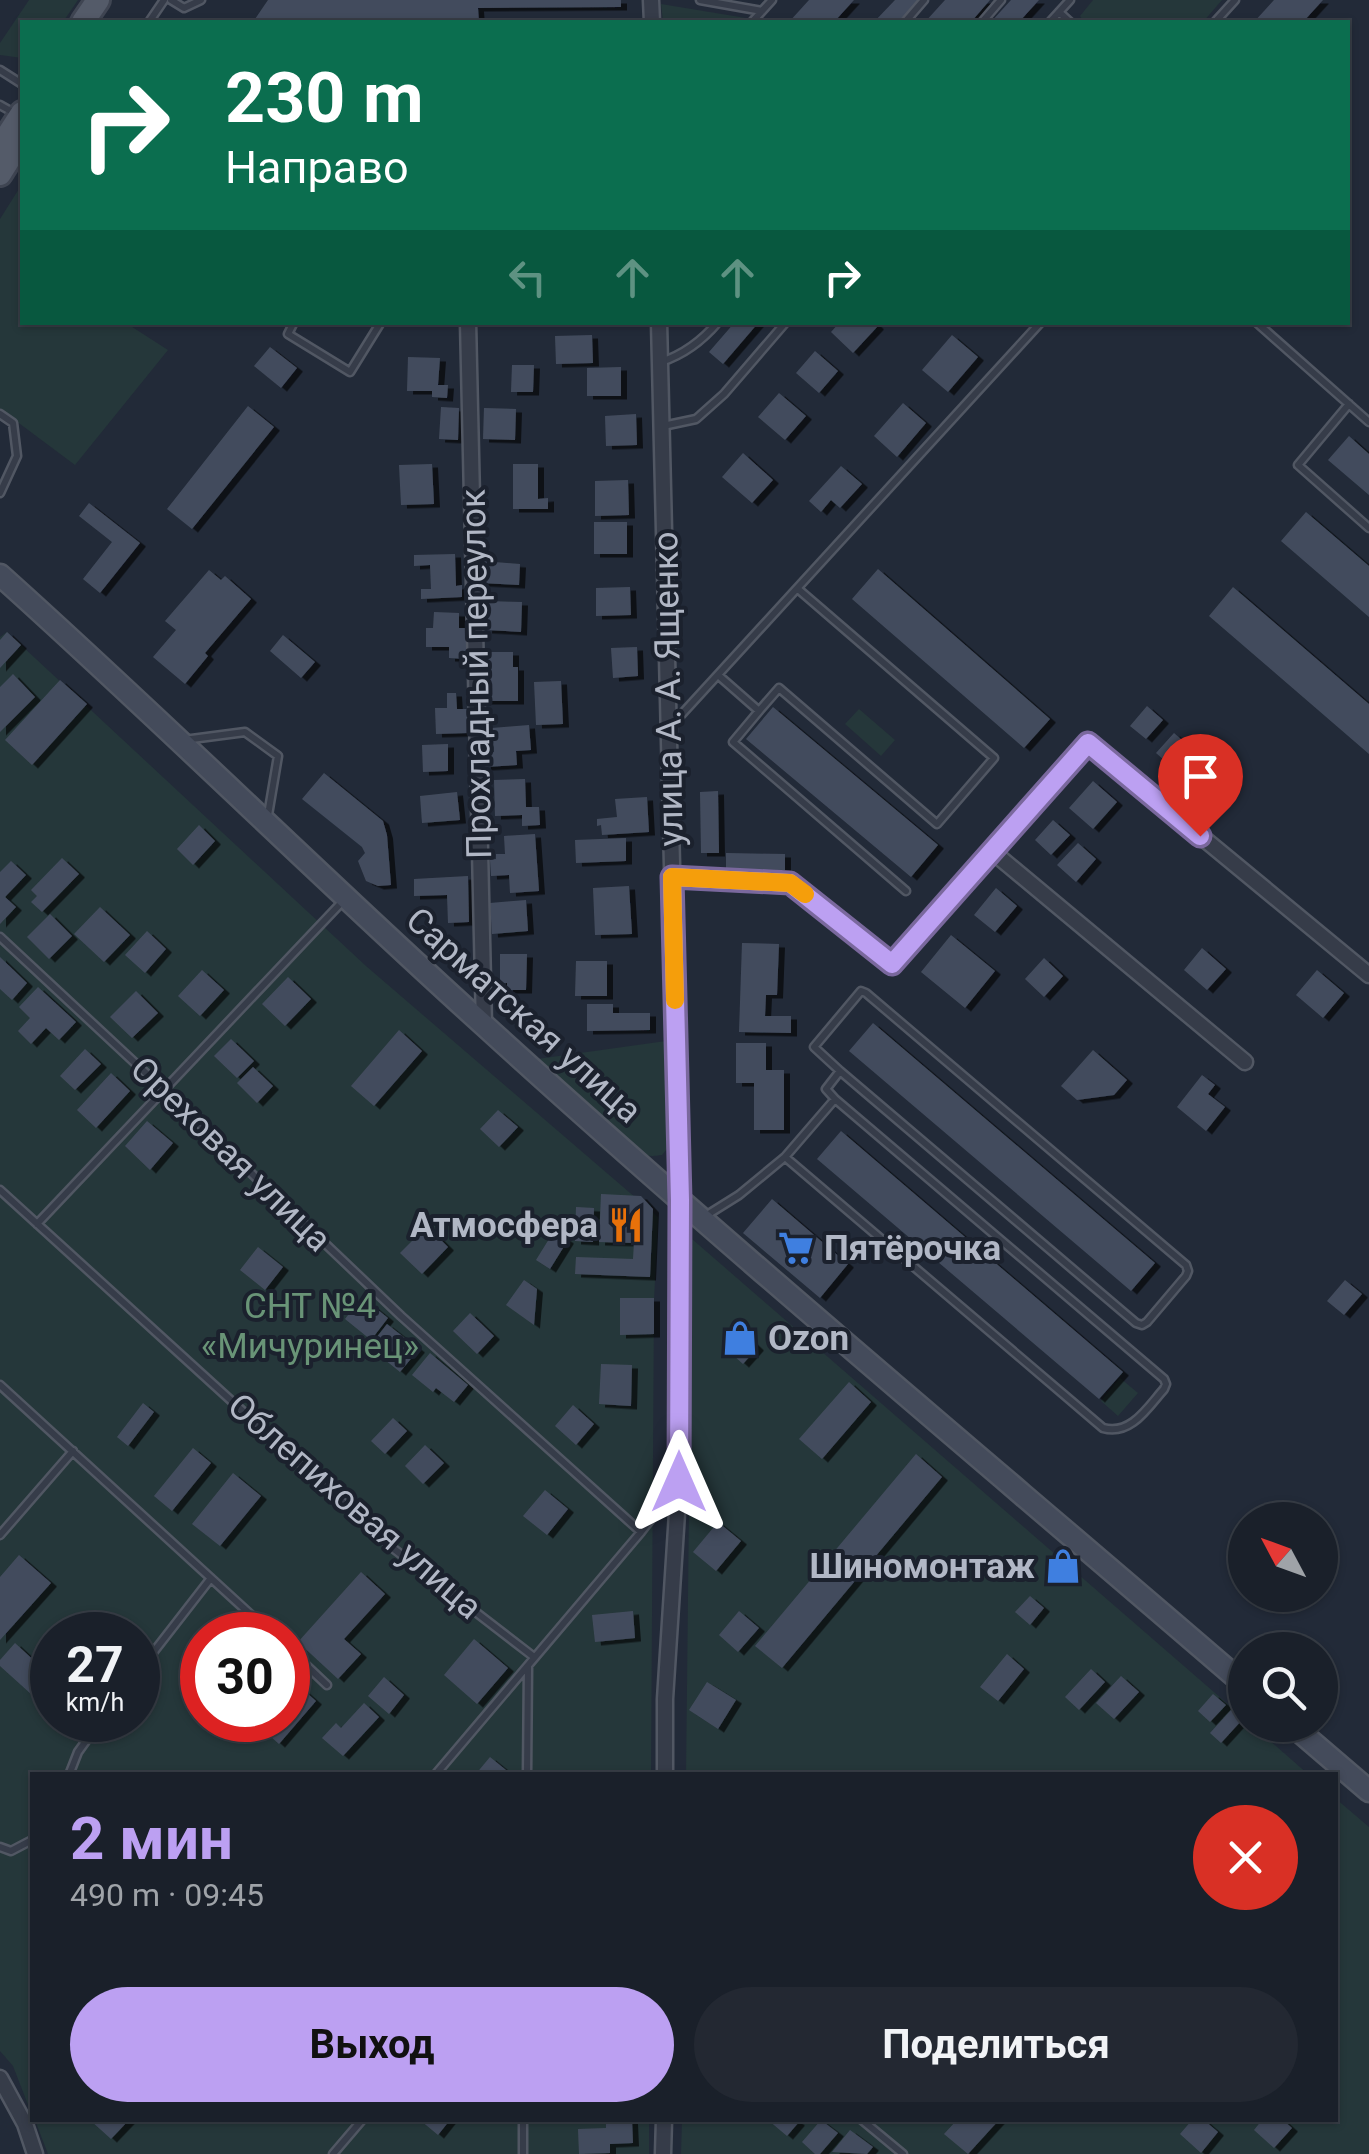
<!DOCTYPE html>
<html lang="ru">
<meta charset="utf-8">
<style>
:root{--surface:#1a202a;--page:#232832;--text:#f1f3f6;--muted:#9fa3a8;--line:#383e47;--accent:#bca0f2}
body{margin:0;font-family:Roboto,sans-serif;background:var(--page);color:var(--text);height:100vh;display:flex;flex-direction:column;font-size:38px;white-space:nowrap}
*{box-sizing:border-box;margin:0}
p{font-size:32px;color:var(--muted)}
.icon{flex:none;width:55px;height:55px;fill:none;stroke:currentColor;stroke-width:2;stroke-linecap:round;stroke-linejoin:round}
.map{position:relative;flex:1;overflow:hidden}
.sheet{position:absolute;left:30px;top:1772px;width:1308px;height:350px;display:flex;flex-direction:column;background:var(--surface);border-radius:0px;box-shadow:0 2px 8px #0004,0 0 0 2px var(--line)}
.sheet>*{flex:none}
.guide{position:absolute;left:20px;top:20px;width:1330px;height:305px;border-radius:0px;box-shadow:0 2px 8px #0004,0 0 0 2px var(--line);background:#0b6e4f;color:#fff;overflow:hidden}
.needle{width:65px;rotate:311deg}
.fabs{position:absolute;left:1228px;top:1502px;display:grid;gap:20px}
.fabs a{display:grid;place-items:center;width:110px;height:110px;border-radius:50%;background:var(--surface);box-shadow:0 2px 8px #0004,0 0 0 2px var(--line);font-size:50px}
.speed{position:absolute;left:30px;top:1612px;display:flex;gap:20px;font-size:50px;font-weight:700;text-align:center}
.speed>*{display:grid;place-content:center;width:130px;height:130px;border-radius:50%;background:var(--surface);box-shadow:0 2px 8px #0004,0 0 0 2px var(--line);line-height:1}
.speed small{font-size:25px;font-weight:400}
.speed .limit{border:15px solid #d22;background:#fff;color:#111}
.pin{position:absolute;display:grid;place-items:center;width:85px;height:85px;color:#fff;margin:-102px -42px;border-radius:50% 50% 50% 0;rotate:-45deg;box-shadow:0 0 10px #0007}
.pin .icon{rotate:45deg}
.me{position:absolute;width:110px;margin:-55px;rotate:0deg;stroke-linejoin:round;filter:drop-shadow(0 0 8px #0008)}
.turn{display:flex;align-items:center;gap:35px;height:210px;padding:0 40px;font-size:45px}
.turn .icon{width:130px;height:130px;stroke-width:2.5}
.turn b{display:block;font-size:70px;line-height:85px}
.lanes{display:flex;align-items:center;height:95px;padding:0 40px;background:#0003;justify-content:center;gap:50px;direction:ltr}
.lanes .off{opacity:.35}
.round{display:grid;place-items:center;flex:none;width:105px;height:105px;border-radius:52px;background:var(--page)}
.overview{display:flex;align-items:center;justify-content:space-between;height:170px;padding:0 40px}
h1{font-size:60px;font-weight:700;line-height:75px;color:var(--accent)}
.action{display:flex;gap:20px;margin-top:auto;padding:20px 40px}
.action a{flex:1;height:115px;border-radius:60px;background:var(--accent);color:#111;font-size:40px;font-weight:700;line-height:115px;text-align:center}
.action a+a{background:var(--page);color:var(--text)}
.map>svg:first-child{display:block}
.green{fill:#25373a;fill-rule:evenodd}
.building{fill:#434c5d;filter:url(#shadow)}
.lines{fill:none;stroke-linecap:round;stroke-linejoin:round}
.lane-casing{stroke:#515763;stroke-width:11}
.street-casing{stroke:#515763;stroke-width:19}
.secondary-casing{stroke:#515763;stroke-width:25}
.primary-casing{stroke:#3f4552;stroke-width:28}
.lane{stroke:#363c49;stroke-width:6}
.street{stroke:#363c49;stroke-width:14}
.secondary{stroke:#444b5b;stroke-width:20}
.primary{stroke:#545b69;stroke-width:22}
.route-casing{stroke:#7a689d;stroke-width:25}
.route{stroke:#bca0f2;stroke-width:18}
.slow{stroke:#f59e0b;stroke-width:18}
.labels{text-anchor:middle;stroke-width:8;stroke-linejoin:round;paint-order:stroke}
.street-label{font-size:35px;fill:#b1b7c5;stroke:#1b212d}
.poi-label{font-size:35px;font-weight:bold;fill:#b1b7c5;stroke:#1b212d;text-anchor:end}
.park-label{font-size:35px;fill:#699477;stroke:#1b212d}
</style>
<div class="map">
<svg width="1369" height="2154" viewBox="0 0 1369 2154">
<defs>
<filter id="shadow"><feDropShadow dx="6" dy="3.5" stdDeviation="0" flood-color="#0009"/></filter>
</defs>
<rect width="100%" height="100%" fill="#222a38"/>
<!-- green -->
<path class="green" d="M29 0H78L63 22H22V58L0 55V43Z
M1093 0H1222L1203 22H1084L1080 16Z
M661 4 746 18 742 22H663Z
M22 184V322L126 323 168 350 75 465 0 409V219Z
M7 632 366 966 658 1217 654 1301 651 1775H32V2115L13 2066 0 2051V637ZM52 1635H138V1720H52ZM202 1635H288V1720H202Z
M859 709 895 740 881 756 845 724Z
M666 1041 671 1144 662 1155C649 1157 643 1156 633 1148L537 1059Z
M692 1239 1245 1719V1725H1252L1309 1775H686Z
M1120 1378 1138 1393 1118 1416 1101 1401Z
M1335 1798 1369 1827V2154H681L682 2120H1335Z
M35 2120H649V2154H48Z"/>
<!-- building -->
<path class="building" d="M268 0H621V7L478 8 479 22H253Z
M809 0H854L834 22H789Z
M895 0H919L899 22H874Z
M945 0H990L971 22H925Z
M1011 0H1039L1019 22H991Z
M1274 0H1323L1303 22H1254Z
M735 322H759L723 364 709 352Z
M840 322H874L878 326 853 353 831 332Z
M592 335 593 363 556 364 555 336Z
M952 335 978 357 948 392 922 370Z
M270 347 297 368 281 388 254 366Z
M815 351 838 371 819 393 796 373Z
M408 357 440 358 438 385H448L447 398 432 397V391H407Z
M512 365H534L533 392H511Z
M621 367V396H587V368Z
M779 393 806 416 785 440 758 417Z
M903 403 926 423 897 457 874 436Z
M248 406 274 427 192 529 167 509Z
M441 407 459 408 458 440 439 439Z
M484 408 516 409 515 440 483 439Z
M636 414 637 445 606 446 605 416Z
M1349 436 1369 454V495L1328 460Z
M743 453 773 480 752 503 722 477Z
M432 464 434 504 401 505 399 465Z
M513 464H538V499L548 498V509H513Z
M841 466 862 484 840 508 831 500 821 512 809 501Z
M628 480 629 515 595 516V481Z
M89 503 140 543 100 593 83 579 112 542 79 516Z
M1306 512 1369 566V617L1281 541Z
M594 522H627V554H594Z
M455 554 456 586 462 585V597L421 599V589H431L430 565 414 566V555Z
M482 561 520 564 519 585 481 583Z
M878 569 1050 719 1024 748 852 599Z
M209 570 221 580 225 576 251 599 205 653 208 656 185 684 153 657 176 630 165 621Z
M630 587 631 615 596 616V588Z
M1233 587 1369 704V754L1209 616Z
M488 601 522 602 521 632 486 630Z
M434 612 459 613V628H466V659L449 658V647H426V628H433Z
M7 632 21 645 0 668V640Z
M283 635 315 662 301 678 270 651Z
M637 647 638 676 613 678 611 648Z
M482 652H513V667H518V701H482Z
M13 674 35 697 0 732V687Z
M60 680 87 704 32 765 5 740Z
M561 681 563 724 536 725 534 682Z
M447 693H456L457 709H467L468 733 436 734 435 708H447Z
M1147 706 1163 720 1146 739 1130 726Z
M773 707 938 845 911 877 746 739Z
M529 725 531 750 516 751 517 765 485 767 484 753 494 752 492 728Z
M1174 733 1190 747 1172 767 1156 753Z
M448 744V771L423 772 422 745Z
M324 773 383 821 387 835 391 885 378 886 366 881 358 861 365 853 362 847 302 799Z
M525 779 526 807H539L540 825 522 826V815L495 816 494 780Z
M1093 781 1117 802 1093 829 1069 808Z
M718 791 719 853H701L700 792Z
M457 792 460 820 422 823 420 796Z
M647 797 649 832 602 835 601 825 597 826V819L617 817 615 799Z
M1053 820 1070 835 1051 855 1035 840Z
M199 825 215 841 193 865 177 849Z
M535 834 539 891 510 893 509 875 491 876 490 860 496 859V854H505L504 836Z
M626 838V861L576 863 575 840Z
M1078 843 1096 859 1076 882 1057 865Z
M726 853 785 854V870L726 869Z
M62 858 79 874 42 912 31 902 37 896 31 890Z
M11 861 26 875 5 897 16 907 0 924V872Z
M468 876 469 922 448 923 447 895 414 896V879Z
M629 886 632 934 595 935 593 888Z
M996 888 1017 906 995 932 974 915Z
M526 900 528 931 492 934 490 903Z
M100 907 130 935 104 962 74 934Z
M50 914 72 936 49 959 27 937Z
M147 931 166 949 145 973 125 955Z
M951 935 995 971 965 1008 921 972Z
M742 943 779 944 777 995H766L765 1016H791V1033L739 1032Z
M1202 948 1226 969 1207 990 1184 970Z
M500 954H527L526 990H507V983H500Z
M0 957 27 983 12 1000 0 989Z
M1044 958 1063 976 1044 997 1025 979Z
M576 961H607V996H575Z
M202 970 224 990 200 1016 178 996Z
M1317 970 1344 993 1323 1018 1296 995Z
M288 977 311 999 285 1026 262 1004Z
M38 987 76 1022 59 1040 46 1028 31 1044 18 1031 30 1018 19 1007Z
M136 991 158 1013 132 1038 110 1017Z
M587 1004H613V1013H650V1030L587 1031Z
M873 1023 1155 1263 1131 1291 849 1051Z
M399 1030 422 1051 374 1106 351 1086Z
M231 1039 254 1061 237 1078 214 1056Z
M736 1043H766V1070H784V1130H754V1083H736Z
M85 1049 101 1064 75 1090 60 1076Z
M1093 1050 1127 1080 1114 1095 1077 1100 1061 1086Z
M253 1067 273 1086 257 1103 237 1083Z
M111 1073 130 1091 96 1128 77 1110Z
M1202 1075 1215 1085 1208 1094 1225 1107 1206 1131 1177 1107Z
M498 1110 518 1127 499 1147 480 1129Z
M147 1121 173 1143 150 1170 125 1146Z
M841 1131 1123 1372 1099 1399 817 1159Z
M601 1194 641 1196 653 1209 650 1277 575 1274 576 1257 633 1259 634 1243 599 1242Z
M772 1199 848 1264 820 1298 743 1233Z
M576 1207 594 1208 593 1242 575 1241Z
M427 1226 448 1247 422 1274 400 1253Z
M554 1231 568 1240 550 1269 536 1260Z
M258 1247 283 1267 265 1290 240 1270Z
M524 1280 537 1289 534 1325 506 1305Z
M1345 1280 1362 1294 1344 1315 1327 1301Z
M362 1297 388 1318 371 1340 345 1319Z
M620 1298H654V1334L620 1335Z
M470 1313 494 1336 477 1354 453 1331Z
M387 1324 419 1349 400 1372 369 1347Z
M739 1329 758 1347 743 1364 723 1346Z
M430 1353 468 1385 454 1402 436 1388 433 1392 412 1375Z
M601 1364 632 1365 631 1406 599 1404Z
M849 1382 871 1402 822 1459 799 1439Z
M143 1403 154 1412 128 1446 117 1437Z
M573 1405 594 1424 576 1445 555 1426Z
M393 1418 407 1431 385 1454 371 1441Z
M425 1445 444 1463 423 1484 405 1466Z
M193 1448 211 1463 172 1511 154 1496Z
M916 1454 942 1477 782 1668 755 1646Z
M233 1473 261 1496 220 1546 192 1524Z
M545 1490 568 1509 547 1535 523 1516Z
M718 1522 741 1541 716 1571 693 1552Z
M19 1555 51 1583 0 1640V1577Z
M1065 1557 1072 1563 1061 1576 1054 1569Z
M361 1572 385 1594 344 1639 361 1654 338 1679 298 1642Z
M1030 1596 1044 1608 1030 1625 1015 1612Z
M633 1611 635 1638 595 1642 592 1615Z
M739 1611 759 1628 738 1652 719 1635Z
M474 1639 508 1668 477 1704 444 1675Z
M15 1643 52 1677V1713L0 1666V1660Z
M1007 1654 1024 1669 998 1701 980 1687Z
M1091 1669 1105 1682 1079 1710 1065 1697Z
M1121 1676 1139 1692 1114 1719 1096 1703Z
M289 1677 316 1701 279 1744 252 1720H288Z
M384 1677 404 1695 389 1714 368 1696Z
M707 1682 736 1700 718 1729 689 1710Z
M1213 1694 1226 1705 1210 1722 1198 1711Z
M364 1703 379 1717 343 1756 322 1738 336 1723 341 1728Z
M1231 1710 1242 1720 1221 1743 1210 1733Z
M61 1720H91L77 1735Z
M490 1757 512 1775H475Z
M90 2120H129L111 2139Z
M420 2120H450L438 2135Z
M606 2120H632L633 2143 610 2144V2153L579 2154 578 2129 606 2128Z
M768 2120H796L799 2122 787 2136Z
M821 2120 838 2133 820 2154H815L802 2142Z
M957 2120H999L968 2154 944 2134Z
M1192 2120H1204L1218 2132 1201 2153 1180 2134Z
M1262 2120H1283L1292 2128 1274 2148 1254 2130Z
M850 2130 873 2147 867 2154 832 2152Z"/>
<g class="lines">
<defs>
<path id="lane" d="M171 0 184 8 201 0
M700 0 762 11
M1059 12 1070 22
M149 22 164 0
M752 22 772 0
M905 22 924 0
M982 22 1001 0
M1050 22 1070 0
M1215 22 1235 0
M0 70 22 84
M0 105 16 114
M294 322 288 334 350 372 381 322
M1256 322 1369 422
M661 362C685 354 702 341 718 322
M1349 404 1298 465 1369 528
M0 414 13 423 17 456 0 493
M663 426 696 419 724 394 786 322
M718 675 759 711 779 688 937 824 994 758 798 589
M759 711 733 742 906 891
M670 727 1041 322
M184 740 245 732 278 756 268 815
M674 877 790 883 892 965 1088 744
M0 937 163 1089 401 1316 641 1532
M835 1099 826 1089 840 1071 814 1047 861 991 866 993 1186 1265 1188 1271 1186 1276 1147 1322 1142 1325 1136 1323 840 1071
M0 1190 394 1549 534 1657
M707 1215 739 1195 785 1157 835 1099 1164 1379 1166 1384 1164 1389C1148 1407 1131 1436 1103 1428L785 1157
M37 1224 342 902
M0 1385 273 1635
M0 1535 73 1451
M288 1648 327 1685
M138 1672 211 1578
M69 1775 78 1752 101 1720
M435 1775 641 1532 675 1488
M527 1775 528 1666
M0 1847 11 1851 32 1840
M862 2120 903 2154
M333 2154 362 2120
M523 2154V2120"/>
<path id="street" d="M651 0 652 22
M468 322 484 1026
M659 322 680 1200 679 1482 665 1699V1775
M1088 743 1369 975
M993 852 1245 1062
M0 2078 25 2124 35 2154
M663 2154 664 2120"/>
<path id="secondary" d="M0 575C164 722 321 878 485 1026 733 1252 991 1466 1245 1685
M1292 1725 1369 1791"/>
<path id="primary" d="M83 22 98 0
M0 147 22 113
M0 174 22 139"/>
</defs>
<!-- lane casing -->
<use href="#lane" class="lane-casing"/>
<!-- street casing -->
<use href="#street" class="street-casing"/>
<!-- secondary casing -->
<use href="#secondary" class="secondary-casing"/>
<!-- primary casing -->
<use href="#primary" class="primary-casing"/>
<!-- lane -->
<use href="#lane" class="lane"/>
<!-- street -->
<use href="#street" class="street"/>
<!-- secondary -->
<use href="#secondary" class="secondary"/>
<!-- primary -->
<use href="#primary" class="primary"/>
</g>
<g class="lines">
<defs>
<path id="route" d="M679 1482 680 1200 672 877 790 883 892 964 1088 743 1200 836"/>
</defs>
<!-- route casing -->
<use href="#route" class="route-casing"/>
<!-- route -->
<use href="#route" class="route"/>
<!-- slow -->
<path class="slow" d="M675 1000 672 877 790 883 805 894"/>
</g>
<!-- icons -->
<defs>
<symbol id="restaurant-bare" viewBox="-9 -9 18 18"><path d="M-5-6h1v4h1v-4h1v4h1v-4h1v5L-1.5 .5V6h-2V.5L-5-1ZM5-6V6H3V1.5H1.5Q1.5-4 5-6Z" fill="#e8710a" stroke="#1b212d" stroke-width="2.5" paint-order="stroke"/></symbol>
<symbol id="supermarket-bare" viewBox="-9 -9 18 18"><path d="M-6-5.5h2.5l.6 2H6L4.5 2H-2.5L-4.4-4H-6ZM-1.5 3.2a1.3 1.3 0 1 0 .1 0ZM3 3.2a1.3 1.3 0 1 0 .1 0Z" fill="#3f7fe0" stroke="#1b212d" stroke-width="2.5" paint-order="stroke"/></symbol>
<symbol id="shop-bare" viewBox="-9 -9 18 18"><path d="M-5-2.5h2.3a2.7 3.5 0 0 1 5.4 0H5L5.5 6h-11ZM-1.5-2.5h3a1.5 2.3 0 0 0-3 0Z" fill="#3f7fe0" stroke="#1b212d" stroke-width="2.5" paint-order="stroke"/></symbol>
</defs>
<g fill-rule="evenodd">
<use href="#restaurant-bare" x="601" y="1200" width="50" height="50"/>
<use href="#supermarket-bare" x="771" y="1223" width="50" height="50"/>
<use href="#shop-bare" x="715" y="1313" width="50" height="50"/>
<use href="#shop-bare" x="1038" y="1541" width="50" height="50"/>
</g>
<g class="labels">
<!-- street labels -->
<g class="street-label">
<text transform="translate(476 674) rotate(-91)" y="12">Прохладный переулок</text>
<text transform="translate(668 689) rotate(-91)" y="12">улица А. А. Ященко</text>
<text transform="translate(524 1015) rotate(42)" y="12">Сарматская улица</text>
<text transform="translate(231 1154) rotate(44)" y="12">Ореховая улица</text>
<text transform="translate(355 1506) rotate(41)" y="12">Облепиховая улица</text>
</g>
<!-- poi labels -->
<g class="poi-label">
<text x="598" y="1237">Атмосфера</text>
<text x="824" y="1260" text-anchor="start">Пятёрочка</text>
<text x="768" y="1350" text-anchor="start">Ozon</text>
<text x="1035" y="1578">Шиномонтаж</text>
</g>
<!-- park labels -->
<g class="park-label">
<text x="310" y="1318">СНТ №4<tspan x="310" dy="40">«Мичуринец»</tspan></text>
</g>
</g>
</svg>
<div class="fabs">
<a><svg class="needle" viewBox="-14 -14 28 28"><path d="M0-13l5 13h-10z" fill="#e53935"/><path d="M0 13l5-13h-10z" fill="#9fa3a8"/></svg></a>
<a><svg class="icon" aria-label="search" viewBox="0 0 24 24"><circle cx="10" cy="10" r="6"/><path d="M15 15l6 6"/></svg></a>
</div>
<div class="speed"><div>27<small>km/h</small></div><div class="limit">30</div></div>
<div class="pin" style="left:1200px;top:836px;background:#d93025"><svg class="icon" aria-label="arrive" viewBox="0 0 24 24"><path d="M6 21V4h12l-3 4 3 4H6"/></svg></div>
<svg class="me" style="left:679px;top:1482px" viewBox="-20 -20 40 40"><path d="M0-17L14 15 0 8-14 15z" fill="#bca0f2" stroke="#fff" stroke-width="4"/></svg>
<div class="guide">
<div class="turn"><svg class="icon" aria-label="right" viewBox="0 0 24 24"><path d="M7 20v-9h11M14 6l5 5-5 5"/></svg><div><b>230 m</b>Направо</div></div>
<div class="lanes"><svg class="icon off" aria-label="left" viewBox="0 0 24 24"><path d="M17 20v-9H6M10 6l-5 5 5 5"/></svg><svg class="icon off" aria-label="ahead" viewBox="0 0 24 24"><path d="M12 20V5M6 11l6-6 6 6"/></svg><svg class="icon off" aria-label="ahead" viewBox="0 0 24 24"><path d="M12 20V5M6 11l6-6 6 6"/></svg><svg class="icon" aria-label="right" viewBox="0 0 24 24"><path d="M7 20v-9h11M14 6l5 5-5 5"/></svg></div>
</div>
<section class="sheet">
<div class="overview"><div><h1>2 мин</h1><p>490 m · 09:45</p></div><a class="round" style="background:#d93025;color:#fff"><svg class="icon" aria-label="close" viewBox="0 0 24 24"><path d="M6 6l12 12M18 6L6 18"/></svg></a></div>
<div class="action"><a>Выход</a><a>Поделиться</a></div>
</section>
</div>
